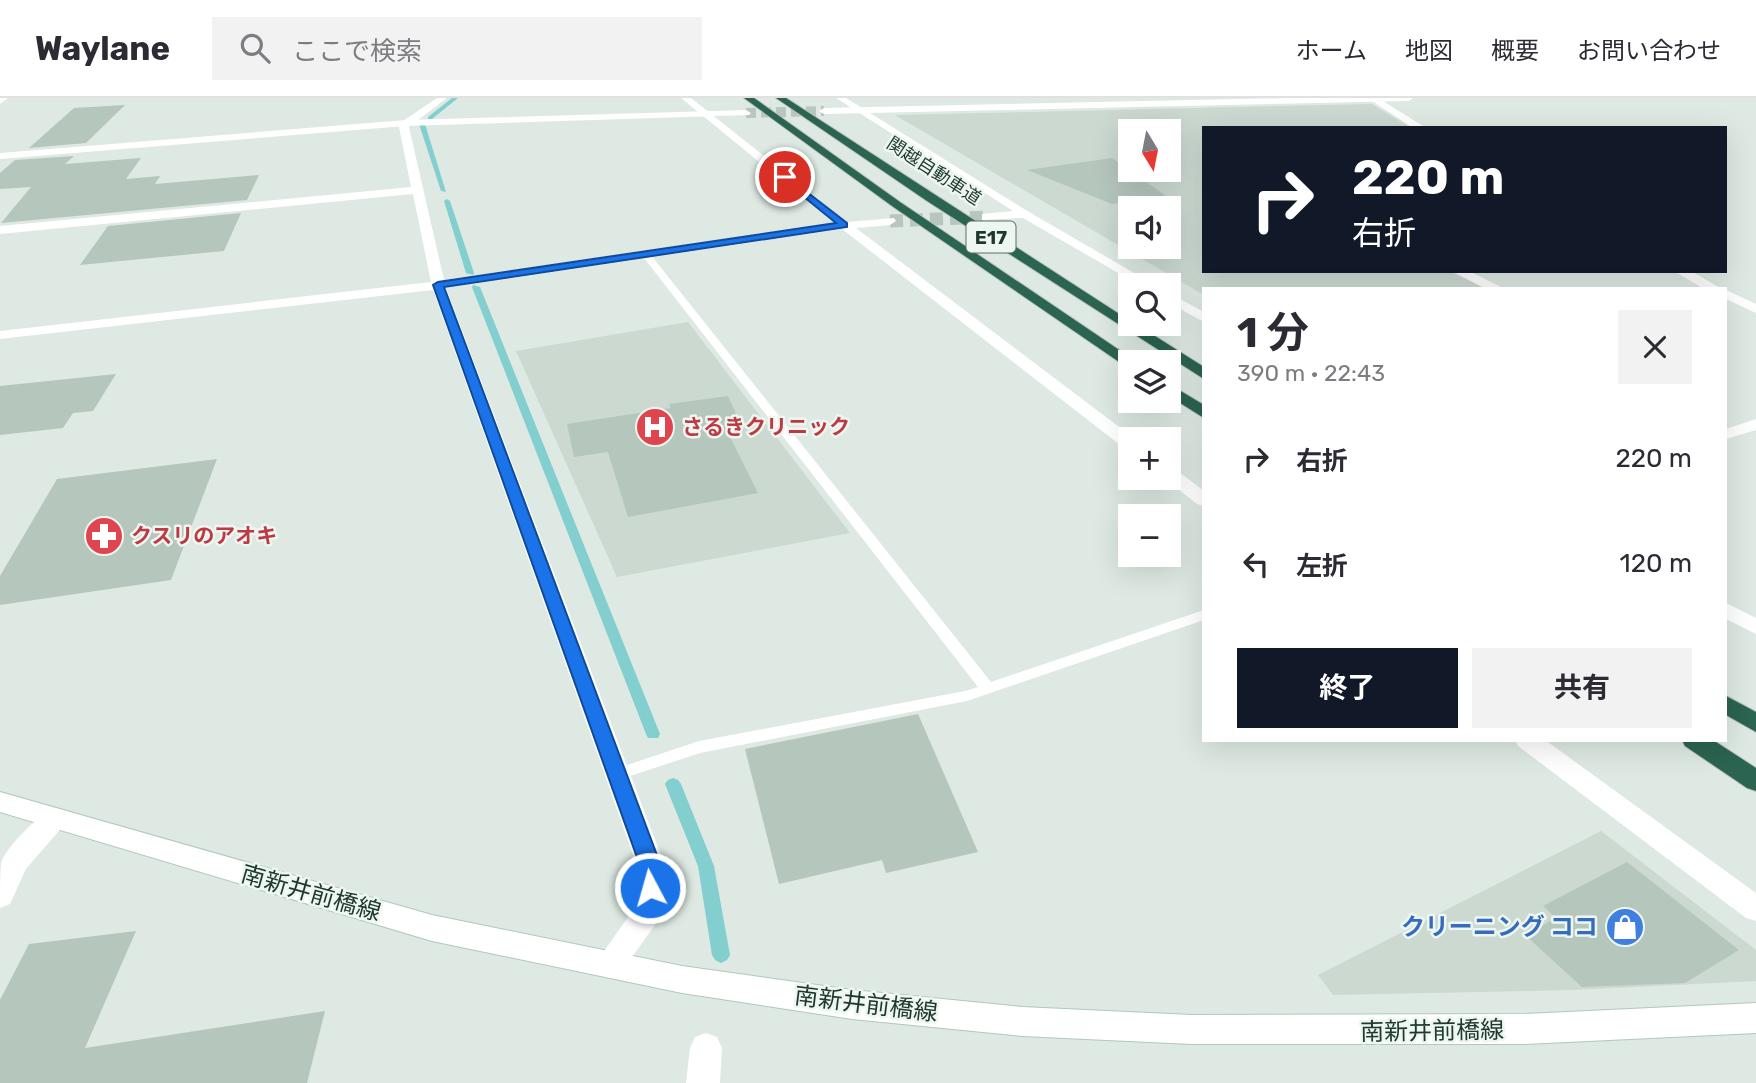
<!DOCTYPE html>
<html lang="ja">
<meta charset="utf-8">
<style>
:root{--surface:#fff;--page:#f2f2f3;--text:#2b2b33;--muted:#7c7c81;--line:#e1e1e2;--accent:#111827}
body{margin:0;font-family:Rubik,"Noto Sans JP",sans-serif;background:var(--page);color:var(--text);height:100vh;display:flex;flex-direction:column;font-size:26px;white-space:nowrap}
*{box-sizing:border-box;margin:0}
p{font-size:23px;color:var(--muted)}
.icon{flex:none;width:38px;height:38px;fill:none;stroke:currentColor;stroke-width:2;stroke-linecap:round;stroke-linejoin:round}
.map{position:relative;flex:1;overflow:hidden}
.drawer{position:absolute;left:1202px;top:189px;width:525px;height:455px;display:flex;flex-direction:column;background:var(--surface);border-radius:0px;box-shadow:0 7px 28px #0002}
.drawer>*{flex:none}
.banner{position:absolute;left:1202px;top:28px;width:525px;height:147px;border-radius:0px;box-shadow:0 7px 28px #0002;background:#111827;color:#fff;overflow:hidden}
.needle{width:46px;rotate:170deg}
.fabs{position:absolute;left:1118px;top:21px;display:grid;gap:14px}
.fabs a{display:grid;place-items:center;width:63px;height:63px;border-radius:0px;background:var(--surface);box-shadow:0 7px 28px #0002;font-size:35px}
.pin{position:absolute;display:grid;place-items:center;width:60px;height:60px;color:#fff;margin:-30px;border:4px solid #fff;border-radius:50%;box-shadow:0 2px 7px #0007}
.me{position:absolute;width:77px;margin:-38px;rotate:354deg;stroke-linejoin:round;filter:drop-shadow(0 0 5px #0008)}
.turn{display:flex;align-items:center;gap:24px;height:147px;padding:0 35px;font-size:32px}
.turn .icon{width:91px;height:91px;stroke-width:2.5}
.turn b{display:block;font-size:49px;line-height:60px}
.round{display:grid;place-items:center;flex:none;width:74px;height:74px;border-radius:0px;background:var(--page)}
.summary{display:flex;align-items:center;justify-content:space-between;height:119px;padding:0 35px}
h1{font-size:42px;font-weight:700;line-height:52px}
.button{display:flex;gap:14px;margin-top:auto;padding:14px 35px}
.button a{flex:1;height:80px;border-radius:0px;background:var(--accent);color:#fff;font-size:28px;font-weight:700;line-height:80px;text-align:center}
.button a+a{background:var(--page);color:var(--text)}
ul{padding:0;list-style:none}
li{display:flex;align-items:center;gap:21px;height:105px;padding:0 35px}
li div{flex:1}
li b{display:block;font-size:26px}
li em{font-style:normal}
header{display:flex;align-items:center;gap:42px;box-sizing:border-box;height:98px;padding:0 35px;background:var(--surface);border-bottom:2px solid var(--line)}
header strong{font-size:33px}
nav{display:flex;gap:38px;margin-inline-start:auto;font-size:24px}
.search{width:490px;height:63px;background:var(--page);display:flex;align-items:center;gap:18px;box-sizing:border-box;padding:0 24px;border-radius:0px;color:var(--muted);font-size:26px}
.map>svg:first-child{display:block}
.built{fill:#cbd9d1;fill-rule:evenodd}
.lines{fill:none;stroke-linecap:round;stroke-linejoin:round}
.stream{fill:#83cecf;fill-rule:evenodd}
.building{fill:#b5c6bd}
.minor-tunnel{stroke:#b7c6be;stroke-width:13;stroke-dasharray:13 7;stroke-linecap:butt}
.tertiary-tunnel{stroke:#b7c6be;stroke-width:10;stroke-dasharray:10 5;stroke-linecap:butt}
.secondary-casing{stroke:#b0c9bc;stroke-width:2}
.motorway-casing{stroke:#bcc3c0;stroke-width:2}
.service{fill:#fff;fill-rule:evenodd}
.pedestrian{fill:#fff;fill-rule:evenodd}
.minor{fill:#fff;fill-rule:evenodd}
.tertiary{fill:#fff;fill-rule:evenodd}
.secondary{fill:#fff;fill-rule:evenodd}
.motorway{fill:#2b6450;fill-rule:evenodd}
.route{fill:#1a73e8;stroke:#114b97;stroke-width:2}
.labels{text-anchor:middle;stroke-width:5;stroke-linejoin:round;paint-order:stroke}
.far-street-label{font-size:18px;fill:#1f382e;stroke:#edf6f0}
.shield{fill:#edf6f0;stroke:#5d7168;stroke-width:2}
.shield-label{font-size:19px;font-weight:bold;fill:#1f382e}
.health-label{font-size:21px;font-weight:bold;fill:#be3a42;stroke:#edf6f0;text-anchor:start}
.near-street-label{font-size:24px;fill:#1f382e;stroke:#edf6f0}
.near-shop-label{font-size:24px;font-weight:bold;fill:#366cbe;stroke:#edf6f0;text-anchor:end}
</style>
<header>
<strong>Waylane</strong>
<div class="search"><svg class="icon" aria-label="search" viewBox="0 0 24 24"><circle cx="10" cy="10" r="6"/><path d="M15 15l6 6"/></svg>ここで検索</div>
<nav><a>ホーム</a><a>地図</a><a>概要</a><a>お問い合わせ</a></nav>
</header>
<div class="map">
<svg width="1756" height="985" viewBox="0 0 1756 985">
<rect width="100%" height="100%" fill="#dde9e2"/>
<!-- built -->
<path class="built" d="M1372 6 1411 30H1204V173H1448L1487 191H1204V197L895 17ZM1130 33H1169V72H1130ZM1130 110H1169V149H1130Z
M688 224 850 435 617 479 516 253Z
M1601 733 1756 852V883L1572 892 1333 897 1318 877Z"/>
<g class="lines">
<!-- stream -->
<path class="stream" d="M452 0H458L432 21H428V19Z
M422 24 425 26 446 94 441 93 419 26Z
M447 101 450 103 474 175 473 177 466 175 444 103Z
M473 187 480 189 660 636 658 640H648L646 636 472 189Z
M673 680 678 682 681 686 714 768 730 857 727 862 721 865 715 862 712 857 698 768 665 686 668 682Z"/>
</g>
<!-- building -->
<path class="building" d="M125 7 86 45 29 50 74 10Z
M74 58 65 66 141 60 126 81 160 78 155 86 259 77 247 102 1 125 31 89 0 91V75L15 62Z
M1112 60 1166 98 1112 106 1027 72Z
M241 115 224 153 80 167 108 128Z
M116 276 93 313 73 315 63 330 0 337V288Z
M728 298 744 333 728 335 758 395 628 419 608 354 574 359 567 326 671 310 669 306Z
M217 361 171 482 0 507V478L57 381Z
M918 616 978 754 886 775 882 762 779 786 745 651Z
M1627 764 1739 852 1685 885 1582 889 1525 837 1556 820 1543 808Z
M136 833 85 950 325 913 307 985H0V902L29 846Z"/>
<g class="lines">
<!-- minor-tunnel -->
<path class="minor-tunnel" d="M890 123 986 119"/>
<!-- tertiary-tunnel -->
<path class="tertiary-tunnel" d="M746 15 824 13"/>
<defs>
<path id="secondary" d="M0 694 432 817 682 868 852 892 1022 909 1192 917 1525 916 1756 905V935L1525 946H1192L1022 938 852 921 682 895 432 843 0 714Z"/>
<path id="motorway" d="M744 0H754L900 104 1137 264H1130V269L1125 268 892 108Z
M776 0H786L1130 223V226H1136L1204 269V281L927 103Z
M1169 286 1204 307V320L1169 298Z
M1726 598 1756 614V634L1726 617Z
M1682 642H1713L1756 670V693L1747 690 1685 648Z"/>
</defs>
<!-- secondary casing -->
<use href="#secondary" class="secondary-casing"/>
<!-- motorway casing -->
<use href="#motorway" class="motorway-casing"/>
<!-- service -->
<path class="service" d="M644 156H650L991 584 1204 512V522L967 603 700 655 618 682 612 680 609 676 612 672 699 643 965 593 978 589 644 160Z"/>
<!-- pedestrian -->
<path class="pedestrian" d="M706 935 717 939 722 950 720 985H686L690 950 695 939Z"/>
<!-- minor -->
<path class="minor" d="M437 0H447L409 29 444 182 834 125 681 0H691L847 124 894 120 896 123 890 127 856 130 1135 341H1130V351L1124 350 842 131 446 190 665 768 663 812 659 821 621 875 610 879 599 875 595 866 635 809 637 768 433 192 0 241V233L431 184 413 96 0 136V128L411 89 399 29 403 23Z
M836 0H846L1029 114 1155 187H1139L1023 120 982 122V116L1013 113Z
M1378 0 1423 28 1425 30H1413L1369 1Z
M1452 173H1469L1505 191H1486Z
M1674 173H1691L1722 191H1704Z
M1726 192 1756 206V215L1726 201Z
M1169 195 1204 214V224L1169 205Z
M1756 321V332L1726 341V331Z
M1169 370 1175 371 1204 393V408L1197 406 1164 380H1169Z
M1726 505 1756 520V536L1726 521Z
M1515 642H1545L1756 795V823L1746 820 1518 648Z
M55 710 64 713 68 720 64 727 26 771 10 806 0 810C0 796 0 778 1 765 5 750 41 714 55 710Z"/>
<!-- tertiary -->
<path class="tertiary" d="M0 0H8L0 6Z
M1288 0H1413L1409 3 824 16 819 13 824 10Z
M746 12 751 15 749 17 406 28 0 61V55L406 22Z"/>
<!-- secondary -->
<use href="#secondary" class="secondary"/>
<!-- motorway -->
<use href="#motorway" class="motorway"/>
</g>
<!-- route -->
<path class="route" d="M785 77 847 125V129L444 189 661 768V790L658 796 650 799 642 796 639 790 640 768 433 187 438 184 836 125 782 81Z"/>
<!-- icons -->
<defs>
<symbol id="hospital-disc" viewBox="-11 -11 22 22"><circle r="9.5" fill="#e0444e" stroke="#edf6f0"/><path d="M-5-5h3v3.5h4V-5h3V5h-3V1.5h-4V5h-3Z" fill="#fff"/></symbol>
<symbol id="pharmacy-disc" viewBox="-11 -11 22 22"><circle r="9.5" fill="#e0444e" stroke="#edf6f0"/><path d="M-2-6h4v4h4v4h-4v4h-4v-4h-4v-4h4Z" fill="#fff"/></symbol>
<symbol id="shop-disc" viewBox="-11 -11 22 22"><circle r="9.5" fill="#3f7fe0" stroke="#edf6f0"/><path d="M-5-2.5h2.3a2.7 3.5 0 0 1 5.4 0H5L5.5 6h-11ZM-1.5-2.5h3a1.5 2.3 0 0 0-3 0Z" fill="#fff"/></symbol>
</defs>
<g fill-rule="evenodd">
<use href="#hospital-disc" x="633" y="307" width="44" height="44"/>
<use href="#pharmacy-disc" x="82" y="416" width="44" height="44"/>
<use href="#shop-disc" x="1603" y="807" width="44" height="44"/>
</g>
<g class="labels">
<!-- far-street labels -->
<g class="far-street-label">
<text transform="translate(934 73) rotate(33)" y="6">関越自動車道</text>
</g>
<!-- shield labels -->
<rect class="shield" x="966.5" y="123.5" width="49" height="31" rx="5"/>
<g class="shield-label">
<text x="991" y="146">E17</text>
</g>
<!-- health labels -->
<g class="health-label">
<text x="682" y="336">さるきクリニック</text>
<text x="131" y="445">クスリのアオキ</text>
</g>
<!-- near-street labels -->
<g class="near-street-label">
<text transform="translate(311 795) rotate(16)" y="8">南新井前橋線</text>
<text transform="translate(866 906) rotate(7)" y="8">南新井前橋線</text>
<text transform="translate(1432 933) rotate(-1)" y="8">南新井前橋線</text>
</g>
<!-- near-shop labels -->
<g class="near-shop-label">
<text x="1598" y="837">クリーニング ココ</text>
</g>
</g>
</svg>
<div class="fabs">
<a><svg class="needle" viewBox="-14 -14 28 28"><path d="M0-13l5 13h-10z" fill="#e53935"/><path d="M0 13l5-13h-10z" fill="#7c7c81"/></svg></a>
<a><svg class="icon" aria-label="sound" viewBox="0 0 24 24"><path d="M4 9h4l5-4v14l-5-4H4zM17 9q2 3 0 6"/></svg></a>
<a><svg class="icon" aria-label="search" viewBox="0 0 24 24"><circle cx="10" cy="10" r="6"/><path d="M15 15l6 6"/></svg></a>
<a><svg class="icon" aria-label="layers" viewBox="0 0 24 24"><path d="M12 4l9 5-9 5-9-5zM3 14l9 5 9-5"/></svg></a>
<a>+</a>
<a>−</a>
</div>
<div class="pin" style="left:785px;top:79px;background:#d93025"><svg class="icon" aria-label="arrive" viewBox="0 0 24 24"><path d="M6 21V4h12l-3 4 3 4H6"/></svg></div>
<svg class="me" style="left:650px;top:790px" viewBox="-20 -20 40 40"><circle r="17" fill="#1a73e8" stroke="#fff" stroke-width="3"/><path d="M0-11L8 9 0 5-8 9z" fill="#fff"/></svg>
<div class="banner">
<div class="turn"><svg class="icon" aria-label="right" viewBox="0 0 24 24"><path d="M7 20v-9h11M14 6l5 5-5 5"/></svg><div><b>220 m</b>右折</div></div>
</div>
<section class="drawer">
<div class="summary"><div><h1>1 分</h1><p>390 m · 22:43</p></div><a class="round"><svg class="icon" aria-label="close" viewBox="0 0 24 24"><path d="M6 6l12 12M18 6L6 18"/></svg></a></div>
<ul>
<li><svg class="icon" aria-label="right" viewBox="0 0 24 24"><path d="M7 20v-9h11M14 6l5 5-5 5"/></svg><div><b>右折</b></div><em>220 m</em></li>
<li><svg class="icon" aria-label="left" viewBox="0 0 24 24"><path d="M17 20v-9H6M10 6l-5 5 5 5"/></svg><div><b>左折</b></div><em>120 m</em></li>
</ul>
<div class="button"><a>終了</a><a>共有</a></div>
</section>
</div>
